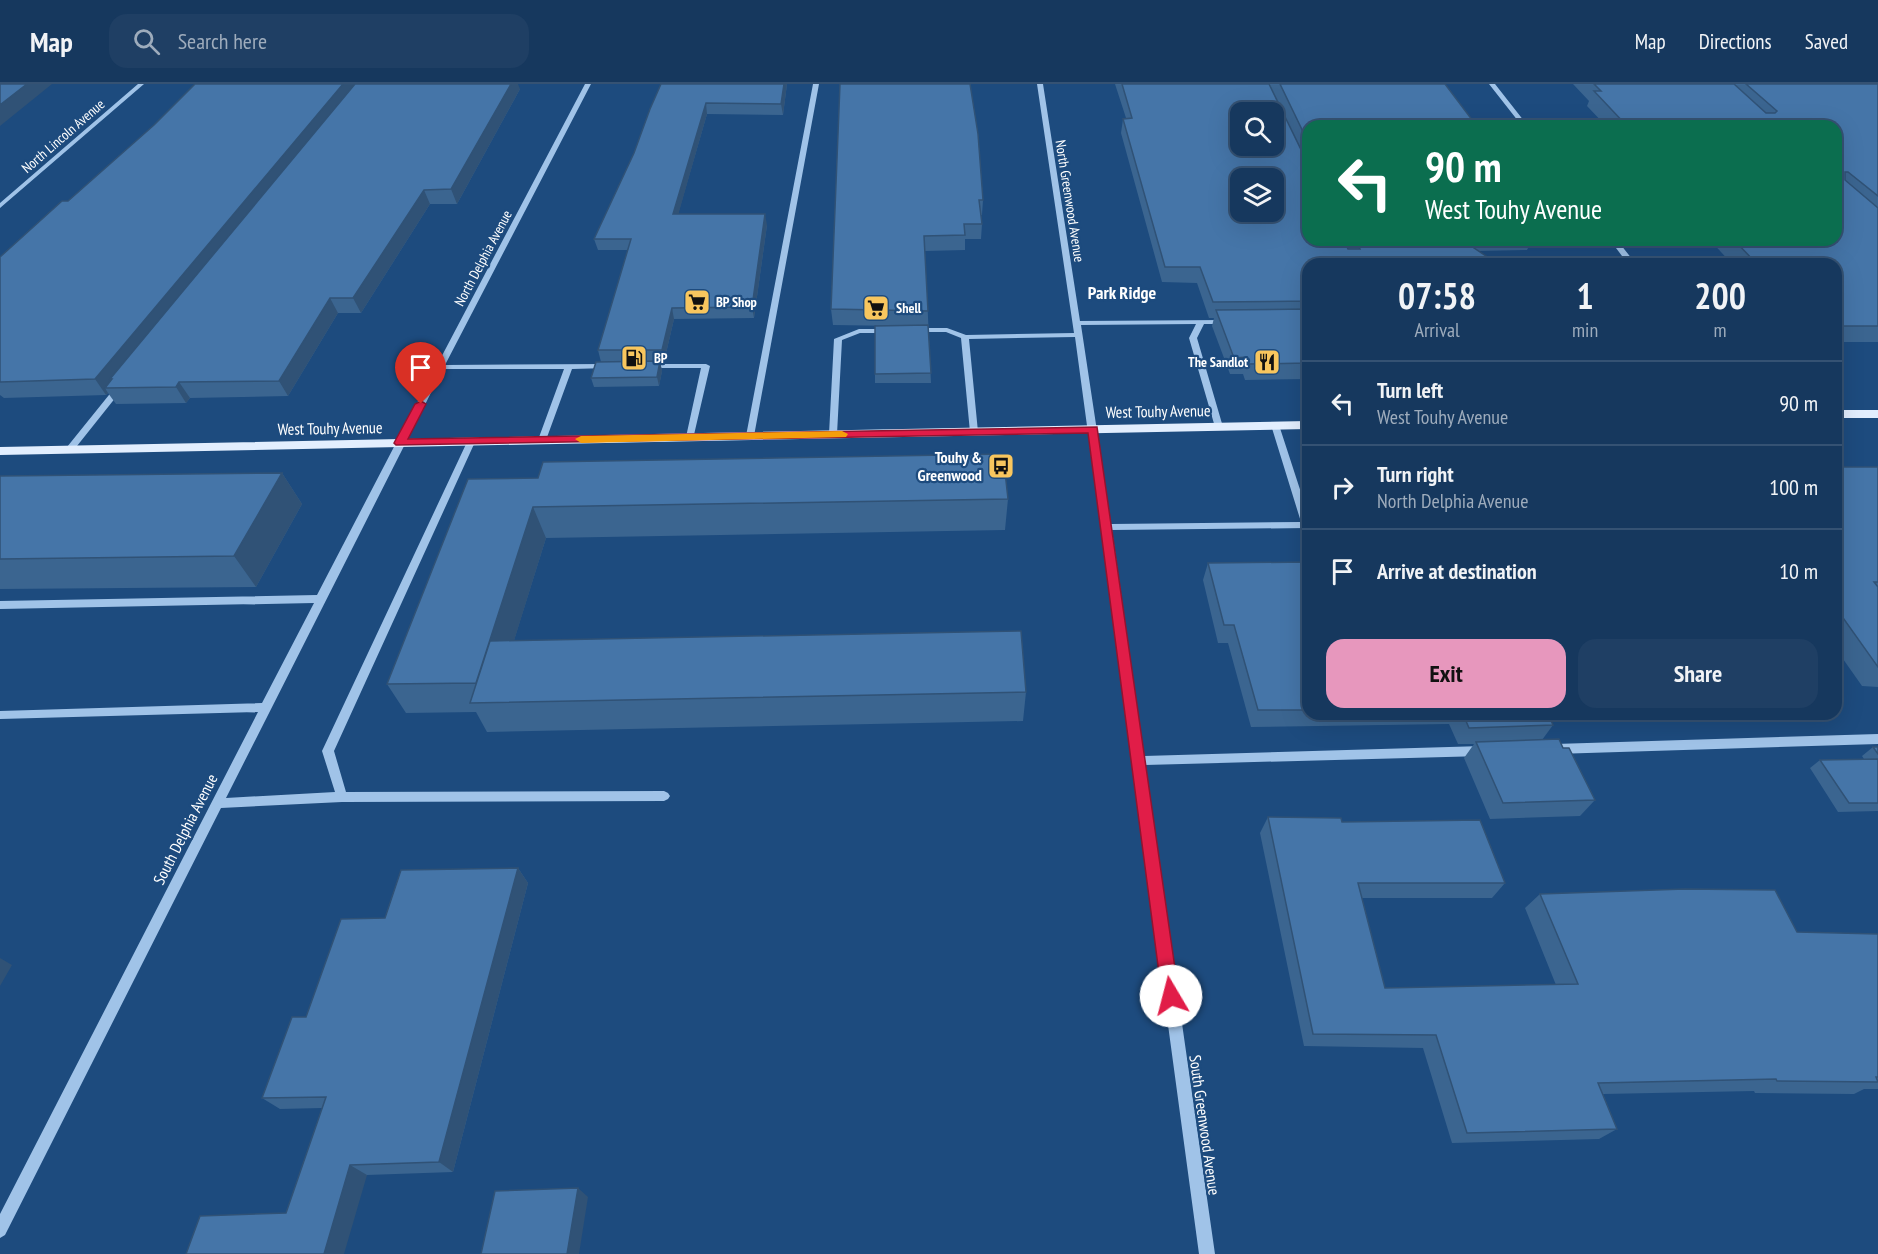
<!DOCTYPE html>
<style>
:root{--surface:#16385e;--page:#1f3f64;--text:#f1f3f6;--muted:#9eacbc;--line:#355273;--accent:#e797bd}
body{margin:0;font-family:"PT Sans Narrow",sans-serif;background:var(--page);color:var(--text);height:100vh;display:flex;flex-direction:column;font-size:22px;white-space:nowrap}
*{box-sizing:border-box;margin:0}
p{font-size:20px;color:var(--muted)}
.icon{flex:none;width:33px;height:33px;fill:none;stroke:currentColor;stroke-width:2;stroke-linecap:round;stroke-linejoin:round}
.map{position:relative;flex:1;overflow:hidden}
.side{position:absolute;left:1302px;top:174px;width:540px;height:462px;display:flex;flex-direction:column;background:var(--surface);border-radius:18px;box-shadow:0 6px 24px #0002,0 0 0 2px var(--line)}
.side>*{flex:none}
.hud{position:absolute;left:1302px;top:36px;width:540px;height:126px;border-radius:18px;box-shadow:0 6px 24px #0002,0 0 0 2px var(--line);background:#0b6e4f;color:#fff;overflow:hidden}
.controls{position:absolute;left:1230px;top:18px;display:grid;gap:12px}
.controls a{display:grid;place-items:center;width:54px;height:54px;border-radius:12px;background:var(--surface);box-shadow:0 6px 24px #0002,0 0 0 2px var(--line);font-size:30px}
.pin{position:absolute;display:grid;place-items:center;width:51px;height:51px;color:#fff;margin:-62px -26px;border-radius:50% 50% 50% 0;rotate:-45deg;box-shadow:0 0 6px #0007}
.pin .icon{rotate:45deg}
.me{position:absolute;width:66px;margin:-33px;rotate:352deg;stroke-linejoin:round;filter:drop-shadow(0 0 4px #0008)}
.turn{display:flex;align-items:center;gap:21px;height:126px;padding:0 24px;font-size:27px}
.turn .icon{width:78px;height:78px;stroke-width:2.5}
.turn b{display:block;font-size:42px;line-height:51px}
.eta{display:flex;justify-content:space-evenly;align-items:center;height:102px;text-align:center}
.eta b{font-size:36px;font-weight:700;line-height:42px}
.primary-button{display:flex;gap:12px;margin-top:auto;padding:12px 24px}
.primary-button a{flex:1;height:69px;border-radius:18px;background:var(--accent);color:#111;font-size:24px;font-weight:700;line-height:69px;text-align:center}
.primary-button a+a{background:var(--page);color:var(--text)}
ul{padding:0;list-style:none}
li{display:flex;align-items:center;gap:18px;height:84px;padding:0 24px;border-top:2px solid var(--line)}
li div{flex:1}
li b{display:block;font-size:22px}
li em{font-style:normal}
header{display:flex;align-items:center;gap:36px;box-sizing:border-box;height:84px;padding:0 30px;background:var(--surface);border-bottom:2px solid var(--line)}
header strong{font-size:28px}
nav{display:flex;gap:33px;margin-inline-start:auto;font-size:21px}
.search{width:420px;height:54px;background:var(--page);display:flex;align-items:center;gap:15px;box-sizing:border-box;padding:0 21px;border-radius:18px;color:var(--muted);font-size:22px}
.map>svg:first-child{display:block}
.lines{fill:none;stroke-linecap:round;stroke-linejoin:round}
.minor{fill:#a0c3e8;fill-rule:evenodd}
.major{fill:#e2eefe;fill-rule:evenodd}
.wall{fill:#3b6590}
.shaded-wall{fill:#305276}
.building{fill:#4575a8;stroke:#305276;stroke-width:1.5;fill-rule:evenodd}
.route{fill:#e11d48;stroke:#92132f;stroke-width:1.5}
.slow{fill:#f59e0b}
.labels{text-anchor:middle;stroke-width:4.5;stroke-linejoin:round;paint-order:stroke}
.far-street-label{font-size:14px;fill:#fff;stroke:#1d4b7e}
.far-poi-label{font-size:14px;font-weight:bold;fill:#fff;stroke:#1d4b7e;text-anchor:start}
.street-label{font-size:16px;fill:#fff;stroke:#1d4b7e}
.poi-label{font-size:16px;font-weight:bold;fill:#fff;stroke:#1d4b7e;text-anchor:end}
.far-district-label{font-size:18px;font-weight:bold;fill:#fff;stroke:#1d4b7e}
</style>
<header>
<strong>Map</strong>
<div class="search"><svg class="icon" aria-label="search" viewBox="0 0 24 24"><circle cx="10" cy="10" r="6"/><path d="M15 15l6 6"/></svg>Search here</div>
<nav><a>Map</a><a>Directions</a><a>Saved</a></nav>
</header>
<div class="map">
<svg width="1878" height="1170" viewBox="0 0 1878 1170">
<rect width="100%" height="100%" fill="#1d4b7e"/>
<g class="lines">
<!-- minor -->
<path class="minor" d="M138 0H144L0 124V119Z
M585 0H591L445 281 608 280 612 282 608 284 572 285 546 356 542 359 538 356 564 285H443L226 714 335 708 322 667 467 358 471 355 475 358 334 667 346 708 664 707 668 709 670 712 668 715 664 717 342 718 221 724 5 1151 0 1154V1130L258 628 0 635V627L262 619 314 519 0 525V517L317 511 396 359Z
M813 0H819L754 352 750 355 746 352Z
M1037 0H1043L1080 237 1225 236 1229 238 1225 240H1204L1197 254 1223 343 1219 346 1215 343 1189 254 1196 240 1081 241 1111 440 1301 438 1271 341 1275 338 1279 341 1308 430 1307 444 1112 446 1144 672 1483 662 1487 664 1489 667 1487 670 1483 672 1145 681 1215 1170H1199L1075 253 969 255 978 348 974 351 970 348 961 254 946 248H916L912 246 916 244H947L966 251 1074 249Z
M1489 0H1495L1528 42H1522Z
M1610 156H1617L1636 180H1628Z
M859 245H888L892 247 888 249H860L842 256 837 350 833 353 829 350 834 255Z
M645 280H706L710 282 693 355 690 356 686 353 701 284H648L644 282Z
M117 301H123L124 303 73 367H67V363Z
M1878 650V660L1555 670 1551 668 1549 665 1551 662 1555 660Z"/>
<!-- major -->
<path class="major" d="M1836 326H1878V334H1836Z
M1308 337V345L0 371V363Z"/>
</g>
<!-- wall -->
<path class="wall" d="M661 0H787L783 31 707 30 678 130 767 141 754 234 674 235 664 278H660L662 287 659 302 594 303 591 294 601 278 598 266 628 166H598L594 155 634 69Z
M840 0 983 116 982 131H981L982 140 981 155H965V166L925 167 931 299H875V290L897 242 833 241 831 225Z
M1115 0H1445L1476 41V42H1308V156H1532L1527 166 1478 167 1308 180V295L1245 296 1243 290H1230L1212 242 1214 234H1209L1197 199 1162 198 1121 49 1123 35 1126 34Z
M1573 0H1878V258H1836V180H1732L1710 156H1836V42H1606L1587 22 1589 17Z
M520 5 457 120H430L361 229H338L288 312 190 314 186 319 116 320 108 309 106 311 4 314 0 311V173L68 117Z
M1836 383H1878V603L1862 602 1836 565Z
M282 389 302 420 256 503 0 505V392Z
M468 395 1008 415 1005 446 546 454 514 556 1026 608 1023 637 487 648 476 628 406 629 387 600Z
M1308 478V630H1548L1553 641 1542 656 1563 664 1595 716 1580 732 1490 735 1464 674 1474 660H1458L1449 640 1251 643 1228 559H1218L1203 496 1208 479Z
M1873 663H1878V727L1838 728 1810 684 1820 676 1864 675 1862 672Z
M1268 733 1342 738 1505 799 1492 814H1362L1385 904 1556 901 1525 824 1540 810 1797 848 1878 850V1005H1864L1854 1010 1755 1009 1754 1007 1603 1010 1617 1045 1599 1055 1452 1059 1423 964 1304 962 1260 749Z
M518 784 528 799 453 1088 367 1091 286 1129 322 1024 280 1025 262 1014 306 933 385 834Z"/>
<!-- shaded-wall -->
<path class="shaded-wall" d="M27 0H52L0 42V21Z
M343 0H360L112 295H110L114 301 105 304 108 309 106 311 95 295Z
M510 0H518L520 5 457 120 451 105Z
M784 0H787L783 31 781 20Z
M706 19 707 30 675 142 673 130Z
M424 106 430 120 361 229 353 214Z
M765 130 767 141 754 234 752 223Z
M330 214 338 229 288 312 279 297Z
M672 224 674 235 664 278 662 266Z
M660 277 662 287 659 302 657 293Z
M179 298 190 314 186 319 176 303Z
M282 389 302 420 256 503 234 472Z
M533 423 546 454 495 618 487 619 476 599Z
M518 784 528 799 453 1088 439 1078Z
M0 874 12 881 0 902Z
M350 1081 367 1091 344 1170H324Z
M578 1104 588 1113 579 1170H567Z"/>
<!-- building -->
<path class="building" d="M0 0H27L0 21Z
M195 0H343L95 295 0 298V173L62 117H68L154 41Z
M355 0H511L451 105 424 106 353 214H330L279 297 179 298 176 303 105 304 112 295H110Z
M661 0H784L781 20 706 19 673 130H765L752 223 672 224 662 266H598L631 155H594L634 69 650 25Z
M840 0H970L978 50 983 116H979L982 140H964L965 151 924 152 928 227 831 225Z
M1122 0H1269L1308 80V156H1344L1348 165H1360L1356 156H1462L1498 180H1308V217L1213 218 1200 183H1165L1123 35 1132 34ZM1240 28H1274V62H1240ZM1240 94H1274V128H1240Z
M1280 0H1445L1476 41H1465L1466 42H1308V58Z
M1594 0H1734L1766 29H1775L1777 27 1746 0H1878V112L1848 88H1845V96L1878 124V242H1836V180H1757L1734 156H1836V42H1627L1594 7H1601Z
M1308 225V279L1249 280 1247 273 1234 274 1216 226Z
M928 241 931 289 875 290V242Z
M660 277 657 293 591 294 596 278Z
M1003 370 1008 415 533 423 476 599 387 600 468 395 538 394 543 378Z
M1836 383H1878V498H1874L1878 503V583L1836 524Z
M282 389 234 472 0 475V392Z
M1308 478V626H1258L1234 541H1224L1208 479Z
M1021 547 1026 608 470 619 490 557Z
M1463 630H1548L1553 641 1469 644Z
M1559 655 1563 664H1569L1595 716 1503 719 1476 658Z
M1873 663H1878V670Z
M1878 675V719H1849L1820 676Z
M1268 733 1341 734 1342 738 1480 736 1505 799H1358L1385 904 1578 900 1540 810 1685 805 1775 806 1797 848 1878 850V993H1876L1878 998 1777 997 1776 995 1598 999 1617 1045 1467 1049 1436 951 1313 950Z
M518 784 439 1078 350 1081 324 1170H186L200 1132 286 1129 326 1013 262 1014 292 933H306L341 835 385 834 401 786Z
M578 1104 567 1170H481L495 1107Z"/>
<!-- route -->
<path class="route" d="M421 317 426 320 408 355 1097 343 1179 912 1177 918 1171 920 1165 918 1162 912 1088 349 396 361 394 359 415 320Z"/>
<!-- slow -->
<path class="slow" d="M842 347 848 350 846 353 581 359 575 355 581 352Z"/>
<!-- icons -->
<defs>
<symbol id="supermarket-square" viewBox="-11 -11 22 22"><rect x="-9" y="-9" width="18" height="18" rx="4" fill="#f8c65e" stroke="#1d4b7e"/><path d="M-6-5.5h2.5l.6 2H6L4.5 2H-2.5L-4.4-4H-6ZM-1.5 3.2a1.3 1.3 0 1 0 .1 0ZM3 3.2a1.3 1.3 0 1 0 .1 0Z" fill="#111"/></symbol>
<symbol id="fuel-square" viewBox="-11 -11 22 22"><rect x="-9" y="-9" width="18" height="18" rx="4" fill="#f8c65e" stroke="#1d4b7e"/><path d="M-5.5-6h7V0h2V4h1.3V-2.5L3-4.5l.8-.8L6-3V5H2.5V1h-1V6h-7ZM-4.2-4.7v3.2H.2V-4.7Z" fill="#111"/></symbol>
<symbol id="restaurant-square" viewBox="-11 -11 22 22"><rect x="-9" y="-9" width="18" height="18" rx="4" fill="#f8c65e" stroke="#1d4b7e"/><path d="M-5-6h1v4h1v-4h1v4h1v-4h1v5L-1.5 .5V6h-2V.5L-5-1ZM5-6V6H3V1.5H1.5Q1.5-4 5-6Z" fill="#111"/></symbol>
<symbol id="bus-square" viewBox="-11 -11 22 22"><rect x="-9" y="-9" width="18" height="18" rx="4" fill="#f8c65e" stroke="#1d4b7e"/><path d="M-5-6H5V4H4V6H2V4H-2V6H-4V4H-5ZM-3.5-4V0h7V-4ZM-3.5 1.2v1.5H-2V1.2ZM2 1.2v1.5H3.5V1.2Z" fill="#111"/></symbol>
</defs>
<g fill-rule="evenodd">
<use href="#supermarket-square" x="682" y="203" width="30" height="30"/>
<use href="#supermarket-square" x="861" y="209" width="30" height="30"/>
<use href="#fuel-square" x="619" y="259" width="30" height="30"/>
<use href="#restaurant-square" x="1252" y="263" width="30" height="30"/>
<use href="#bus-square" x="986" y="367" width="30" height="30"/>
</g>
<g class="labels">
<!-- far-street labels -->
<g class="far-street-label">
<text transform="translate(63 52) rotate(-41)" y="5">North Lincoln Avenue</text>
<text transform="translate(1070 117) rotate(81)" y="5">North Greenwood Avenue</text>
<text transform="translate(483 174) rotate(-62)" y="5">North Delphia Avenue</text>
</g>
<!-- far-poi labels -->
<g class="far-poi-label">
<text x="716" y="223">BP Shop</text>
<text x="896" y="229">Shell</text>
<text x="654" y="279">BP</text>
<text x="1248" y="283" text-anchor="end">The Sandlot</text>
</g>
<!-- street labels -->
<g class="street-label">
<text transform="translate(1158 327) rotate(-1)" y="6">West Touhy Avenue</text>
<text transform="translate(330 344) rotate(-1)" y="6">West Touhy Avenue</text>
<text transform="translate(185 745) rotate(-63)" y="6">South Delphia Avenue</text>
<text transform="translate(1205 1041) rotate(82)" y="6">South Greenwood Avenue</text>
</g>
<!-- poi labels -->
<g class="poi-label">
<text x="982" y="379">Touhy &amp;<tspan x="982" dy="18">Greenwood</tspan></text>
</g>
<!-- far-district labels -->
<g class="far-district-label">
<text x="1122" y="215">Park Ridge</text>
</g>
</g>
</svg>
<div class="controls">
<a><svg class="icon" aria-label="search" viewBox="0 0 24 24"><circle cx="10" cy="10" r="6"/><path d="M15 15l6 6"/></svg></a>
<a><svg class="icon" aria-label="layers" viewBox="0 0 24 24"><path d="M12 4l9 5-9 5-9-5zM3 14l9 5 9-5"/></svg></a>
</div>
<div class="pin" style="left:421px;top:320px;background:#d93025"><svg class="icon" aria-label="arrive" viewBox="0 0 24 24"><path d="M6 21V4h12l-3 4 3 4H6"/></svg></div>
<svg class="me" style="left:1171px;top:912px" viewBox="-20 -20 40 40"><circle r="19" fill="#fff"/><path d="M0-13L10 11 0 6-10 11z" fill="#e11d48"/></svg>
<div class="hud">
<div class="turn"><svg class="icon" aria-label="left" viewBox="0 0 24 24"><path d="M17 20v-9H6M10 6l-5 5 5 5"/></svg><div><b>90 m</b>West Touhy Avenue</div></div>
</div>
<section class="side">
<div class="eta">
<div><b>07:58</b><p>Arrival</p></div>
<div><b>1</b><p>min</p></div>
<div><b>200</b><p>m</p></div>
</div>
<ul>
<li><svg class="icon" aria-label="left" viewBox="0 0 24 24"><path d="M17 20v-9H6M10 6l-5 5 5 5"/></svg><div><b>Turn left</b><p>West Touhy Avenue</p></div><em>90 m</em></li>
<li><svg class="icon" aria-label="right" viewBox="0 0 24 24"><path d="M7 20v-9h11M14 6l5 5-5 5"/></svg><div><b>Turn right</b><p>North Delphia Avenue</p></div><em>100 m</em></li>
<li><svg class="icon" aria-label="arrive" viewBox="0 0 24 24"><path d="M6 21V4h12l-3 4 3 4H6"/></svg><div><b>Arrive at destination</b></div><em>10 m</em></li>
</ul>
<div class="primary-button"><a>Exit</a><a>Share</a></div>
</section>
</div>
